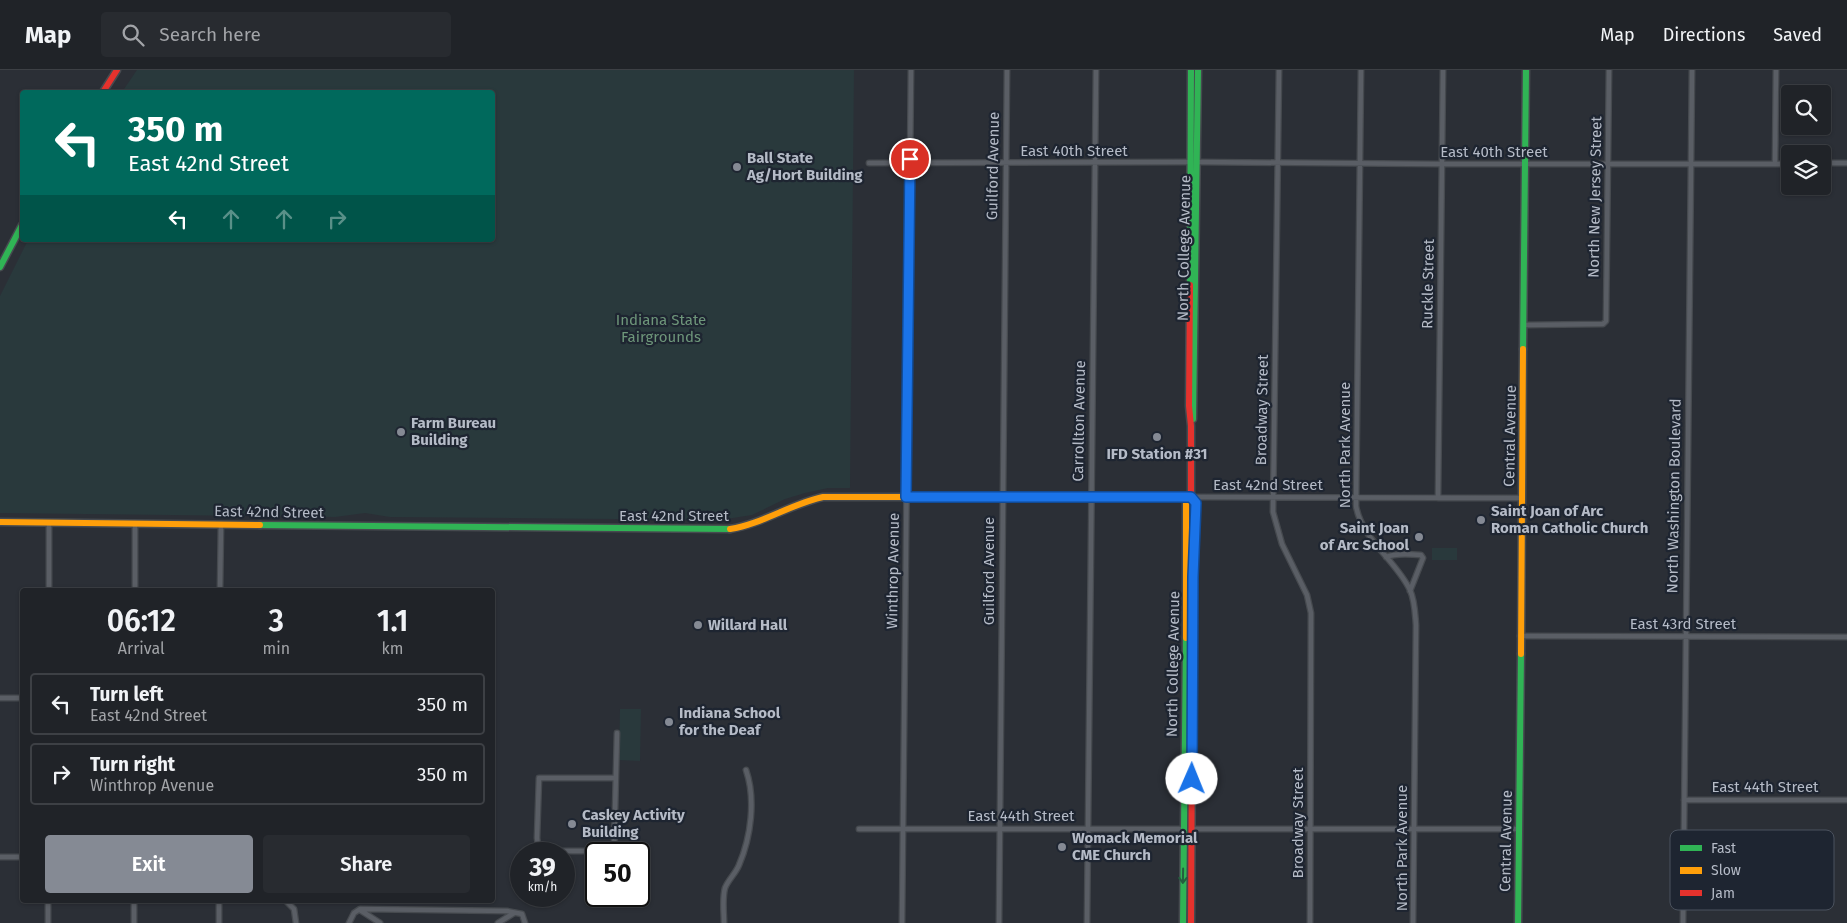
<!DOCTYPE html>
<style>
:root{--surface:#202328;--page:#282b30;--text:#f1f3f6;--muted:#a2a4a8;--line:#3d4045;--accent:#858a94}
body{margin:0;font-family:"Fira Sans",sans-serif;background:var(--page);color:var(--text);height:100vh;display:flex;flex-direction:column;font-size:19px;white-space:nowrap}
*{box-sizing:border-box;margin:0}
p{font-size:16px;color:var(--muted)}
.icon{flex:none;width:28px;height:28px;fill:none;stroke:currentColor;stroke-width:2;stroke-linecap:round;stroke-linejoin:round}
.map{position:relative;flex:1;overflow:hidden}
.details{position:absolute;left:20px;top:518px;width:475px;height:315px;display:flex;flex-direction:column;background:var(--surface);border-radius:5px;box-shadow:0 1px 4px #0004,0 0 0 1px var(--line)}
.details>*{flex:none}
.banner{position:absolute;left:20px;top:20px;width:475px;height:152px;border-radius:5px;box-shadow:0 1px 4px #0004,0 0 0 1px var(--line);background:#00695c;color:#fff;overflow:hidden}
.controls{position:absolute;left:1781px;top:15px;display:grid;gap:10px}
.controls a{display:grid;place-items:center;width:50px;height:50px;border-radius:5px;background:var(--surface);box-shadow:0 1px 4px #0004,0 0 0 1px var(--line);font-size:25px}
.speed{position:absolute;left:510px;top:772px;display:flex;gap:10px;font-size:25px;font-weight:700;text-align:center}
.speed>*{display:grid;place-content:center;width:65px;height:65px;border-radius:50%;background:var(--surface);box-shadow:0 1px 4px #0004,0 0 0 1px var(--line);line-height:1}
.speed small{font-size:12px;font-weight:400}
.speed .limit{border:2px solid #111;border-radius:8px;background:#fff;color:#111}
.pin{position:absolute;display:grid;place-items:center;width:42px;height:42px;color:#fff;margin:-21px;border:2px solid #fff;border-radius:50%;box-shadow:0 1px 5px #0007}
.me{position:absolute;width:55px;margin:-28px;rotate:1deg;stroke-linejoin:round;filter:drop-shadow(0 0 4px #0008)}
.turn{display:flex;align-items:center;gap:18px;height:105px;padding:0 25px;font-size:22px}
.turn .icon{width:65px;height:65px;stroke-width:2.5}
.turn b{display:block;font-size:35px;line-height:42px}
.lanes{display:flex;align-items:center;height:48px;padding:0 25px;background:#0003;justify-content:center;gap:25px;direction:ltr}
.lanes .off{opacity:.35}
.eta{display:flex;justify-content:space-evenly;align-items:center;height:85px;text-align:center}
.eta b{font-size:30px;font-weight:600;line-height:35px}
.button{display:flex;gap:10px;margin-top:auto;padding:10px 25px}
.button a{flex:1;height:58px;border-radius:5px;background:var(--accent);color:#fff;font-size:20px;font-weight:600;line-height:58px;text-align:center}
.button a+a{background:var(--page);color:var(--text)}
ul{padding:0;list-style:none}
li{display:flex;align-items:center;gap:15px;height:62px;margin:0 10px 8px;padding:0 15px;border:2px solid var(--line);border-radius:5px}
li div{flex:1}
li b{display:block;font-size:19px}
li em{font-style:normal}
header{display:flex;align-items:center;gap:30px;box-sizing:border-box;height:70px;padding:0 25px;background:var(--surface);border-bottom:1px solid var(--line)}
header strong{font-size:24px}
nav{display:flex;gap:28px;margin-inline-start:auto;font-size:18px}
.search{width:350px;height:45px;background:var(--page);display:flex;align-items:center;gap:12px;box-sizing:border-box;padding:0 18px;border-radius:5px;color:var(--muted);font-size:19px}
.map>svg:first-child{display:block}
.green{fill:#29393c}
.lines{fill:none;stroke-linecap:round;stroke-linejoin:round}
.street-casing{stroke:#464a4f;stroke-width:7}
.fast-casing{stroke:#464a4f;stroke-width:9}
.slow-casing{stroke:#464a4f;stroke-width:9}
.jam-casing{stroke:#464a4f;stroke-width:9}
.street{stroke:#5a5e65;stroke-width:4.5}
.fast{stroke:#30b455;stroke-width:6}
.slow{stroke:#ff9f0a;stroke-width:6}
.jam{stroke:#e5322d;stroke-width:6}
.oneway{stroke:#255e3f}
.route-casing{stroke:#114b97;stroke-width:12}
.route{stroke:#1a73e8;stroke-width:9}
.poi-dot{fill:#858a94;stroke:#1e2531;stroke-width:2}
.labels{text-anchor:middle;stroke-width:4.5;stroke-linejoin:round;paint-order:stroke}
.street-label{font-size:15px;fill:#b5bbc7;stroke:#1e2531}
.poi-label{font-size:15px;font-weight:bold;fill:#b5bbc7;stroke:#1e2531;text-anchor:start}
.park-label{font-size:15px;fill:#6e967a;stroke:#1e2531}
.key{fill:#1e2531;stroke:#4b525e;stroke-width:1}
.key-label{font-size:14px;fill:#b5bbc7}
</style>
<header>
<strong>Map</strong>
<div class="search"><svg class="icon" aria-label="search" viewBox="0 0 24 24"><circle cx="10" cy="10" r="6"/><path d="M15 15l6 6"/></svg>Search here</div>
<nav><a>Map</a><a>Directions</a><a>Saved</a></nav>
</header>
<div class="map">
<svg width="1847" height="853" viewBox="0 0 1847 853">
<rect width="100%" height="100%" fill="#2b2f36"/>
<!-- green -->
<path class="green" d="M137 0H854L850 418H828L805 423 785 429 752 445 720 450 390 447 365 443 335 447 0 443V226L28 170H492V22H122Z
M1432 478H1457V490H1432Z
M620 639H641L640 691 619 690Z"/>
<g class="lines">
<defs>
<path id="street" d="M1279 0 1273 442 1282 474 1307 525 1311 543 1310 853
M1361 0 1356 436C1362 470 1396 490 1410 520 1415 531 1415 543 1416 555L1413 853
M1197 92 1436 94H1790
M869 93 1190 92
M1822 93H1847
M1775 94 1776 0
M1523 255 1603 254 1606 251 1609 0
M1191 427 1521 428
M1438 428 1443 0
M1386 487C1395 483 1410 484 1421 485L1423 488 1410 521
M49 520V453
M135 520V453
M220 520 221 454
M1520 566 1847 567
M0 628H22
M615 708H539L537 768C537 774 540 778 546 781H614L617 663
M1684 730H1847
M859 759H1184
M1191 759H1518
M0 787H22
M285 830 294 839 296 853
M360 840 380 853
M48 853V830
M134 853V830
M219 853V830
M349 853 354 843 360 839 507 841 522 844 525 853
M498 853 514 843
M724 853C724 842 722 829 725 818 728 810 736 803 739 795 751 767 756 729 746 700
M902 853 911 0
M999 853 1007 0
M1087 853 1096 0
M1683 853 1692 0"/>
<path id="fast" d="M0 197 22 155
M1190 215 1191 0
M1523 279 1526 0
M1193 349 1198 0
M1031 427H1191
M260 455 730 459
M1192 665 1195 432
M1183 853 1186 568
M1518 853 1521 584"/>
<path id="slow" d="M0 452 260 455
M730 459C762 454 791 434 823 427H1031
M1186 568V433L1191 427
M1521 584 1523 279"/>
<path id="jam" d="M103 22 117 0
M1190 215 1189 336 1191 356V427L1195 432
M1191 853 1192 665"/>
</defs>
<!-- street casing -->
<use href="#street" class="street-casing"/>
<!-- fast casing -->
<use href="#fast" class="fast-casing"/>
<!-- slow casing -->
<use href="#slow" class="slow-casing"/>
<!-- jam casing -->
<use href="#jam" class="jam-casing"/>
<!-- street -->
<use href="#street" class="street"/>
<!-- fast -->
<use href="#fast" class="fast"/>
<!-- slow -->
<use href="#slow" class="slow"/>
<!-- jam -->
<use href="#jam" class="jam"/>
</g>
<!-- one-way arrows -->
<defs><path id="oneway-shaft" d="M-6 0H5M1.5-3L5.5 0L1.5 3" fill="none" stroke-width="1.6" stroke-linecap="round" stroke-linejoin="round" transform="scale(1.25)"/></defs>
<use class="oneway" href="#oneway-shaft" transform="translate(1183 806) rotate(91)"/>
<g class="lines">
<defs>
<path id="route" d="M910 89 906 427H1191L1196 433 1193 507 1192 709"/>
</defs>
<!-- route casing -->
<use href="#route" class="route-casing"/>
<!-- route -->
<use href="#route" class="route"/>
</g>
<!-- markers -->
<g class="poi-dot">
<circle cx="737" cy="97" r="5"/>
<circle cx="401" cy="362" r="5"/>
<circle cx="1157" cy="367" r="5"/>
<circle cx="1481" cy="450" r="5"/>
<circle cx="1419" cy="467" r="5"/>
<circle cx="698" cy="555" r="5"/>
<circle cx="669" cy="652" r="5"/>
<circle cx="572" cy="754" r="5"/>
<circle cx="1062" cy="777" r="5"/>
</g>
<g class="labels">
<!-- street labels -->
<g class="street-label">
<text x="1074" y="86">East 40th Street</text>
<text x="1494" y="87">East 40th Street</text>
<text transform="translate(993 96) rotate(-89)" y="5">Guilford Avenue</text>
<text transform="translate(1595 127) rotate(-89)" y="5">North New Jersey Street</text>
<text transform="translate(1184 178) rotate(-89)" y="5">North College Avenue</text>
<text transform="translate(1428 214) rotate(-89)" y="5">Ruckle Street</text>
<text transform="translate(1262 340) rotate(-89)" y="5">Broadway Street</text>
<text transform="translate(1079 351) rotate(-89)" y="5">Carrollton Avenue</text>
<text transform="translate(1510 366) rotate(-89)" y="5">Central Avenue</text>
<text transform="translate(1345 375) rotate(-90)" y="5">North Park Avenue</text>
<text x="1268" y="420">East 42nd Street</text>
<text transform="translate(1674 426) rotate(-89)" y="5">North Washington Boulevard</text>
<text transform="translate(269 442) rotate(1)" y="5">East 42nd Street</text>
<text x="674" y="451">East 42nd Street</text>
<text transform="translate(893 501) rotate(-89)" y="5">Winthrop Avenue</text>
<text transform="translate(989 501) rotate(-90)" y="5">Guilford Avenue</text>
<text x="1683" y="559">East 43rd Street</text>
<text transform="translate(1173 594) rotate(-89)" y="5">North College Avenue</text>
<text x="1765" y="722">East 44th Street</text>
<text x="1021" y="751">East 44th Street</text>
<text transform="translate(1298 753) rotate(-90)" y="5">Broadway Street</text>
<text transform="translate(1506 771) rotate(-89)" y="5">Central Avenue</text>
<text transform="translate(1402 778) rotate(-90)" y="5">North Park Avenue</text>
</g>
<!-- poi labels -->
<g class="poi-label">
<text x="747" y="93">Ball State<tspan x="747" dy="17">Ag/Hort Building</tspan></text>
<text x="411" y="358">Farm Bureau<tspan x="411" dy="17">Building</tspan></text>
<text x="1157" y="389" text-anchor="middle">IFD Station #31</text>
<text x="1491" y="446">Saint Joan of Arc<tspan x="1491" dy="17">Roman Catholic Church</tspan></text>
<text x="1409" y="463" text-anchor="end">Saint Joan<tspan x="1409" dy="17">of Arc School</tspan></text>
<text x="708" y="560">Willard Hall</text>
<text x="679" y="648">Indiana School<tspan x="679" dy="17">for the Deaf</tspan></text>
<text x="582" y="750">Caskey Activity<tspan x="582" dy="17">Building</tspan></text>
<text x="1072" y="773">Womack Memorial<tspan x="1072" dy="17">CME Church</tspan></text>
</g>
<!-- park labels -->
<g class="park-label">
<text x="661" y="255">Indiana State<tspan x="661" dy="17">Fairgrounds</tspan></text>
</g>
</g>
<!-- legend -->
<rect x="1670" y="760" width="164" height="80" rx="8" class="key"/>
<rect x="1680" y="775" width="22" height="6" fill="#30b455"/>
<rect x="1680" y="797" width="22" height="7" fill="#ff9f0a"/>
<rect x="1680" y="820" width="22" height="6" fill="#e5322d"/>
<g class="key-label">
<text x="1711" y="783">Fast</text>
<text x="1711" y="805">Slow</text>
<text x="1711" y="828">Jam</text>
</g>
</svg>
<div class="controls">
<a><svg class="icon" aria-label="search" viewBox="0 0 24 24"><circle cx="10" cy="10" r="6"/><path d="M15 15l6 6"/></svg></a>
<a><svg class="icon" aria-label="layers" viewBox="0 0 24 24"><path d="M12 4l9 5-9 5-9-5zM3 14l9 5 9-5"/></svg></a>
</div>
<div class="speed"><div>39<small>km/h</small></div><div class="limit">50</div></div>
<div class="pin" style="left:910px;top:89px;background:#d93025"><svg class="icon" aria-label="arrive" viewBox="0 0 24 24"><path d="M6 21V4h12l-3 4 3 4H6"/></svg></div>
<svg class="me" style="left:1192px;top:709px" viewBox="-20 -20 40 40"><circle r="19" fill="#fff"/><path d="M0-13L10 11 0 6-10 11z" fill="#1a73e8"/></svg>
<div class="banner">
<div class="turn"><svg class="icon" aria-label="left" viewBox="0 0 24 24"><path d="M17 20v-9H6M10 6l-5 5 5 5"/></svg><div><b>350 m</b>East 42nd Street</div></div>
<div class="lanes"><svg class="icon" aria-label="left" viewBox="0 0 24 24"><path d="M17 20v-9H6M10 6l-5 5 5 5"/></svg><svg class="icon off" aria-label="ahead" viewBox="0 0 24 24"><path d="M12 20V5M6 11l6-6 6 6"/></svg><svg class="icon off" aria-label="ahead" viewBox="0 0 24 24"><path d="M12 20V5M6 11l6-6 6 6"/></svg><svg class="icon off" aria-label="right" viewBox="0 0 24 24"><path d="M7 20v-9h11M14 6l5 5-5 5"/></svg></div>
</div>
<section class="details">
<div class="eta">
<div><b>06:12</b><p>Arrival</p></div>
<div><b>3</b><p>min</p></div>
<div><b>1.1</b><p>km</p></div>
</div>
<ul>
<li><svg class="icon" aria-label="left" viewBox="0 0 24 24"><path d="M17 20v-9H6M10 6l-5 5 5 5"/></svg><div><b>Turn left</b><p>East 42nd Street</p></div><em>350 m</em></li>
<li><svg class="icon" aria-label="right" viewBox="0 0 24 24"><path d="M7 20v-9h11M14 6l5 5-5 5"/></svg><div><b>Turn right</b><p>Winthrop Avenue</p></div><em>350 m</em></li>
</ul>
<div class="button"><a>Exit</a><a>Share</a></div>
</section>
</div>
